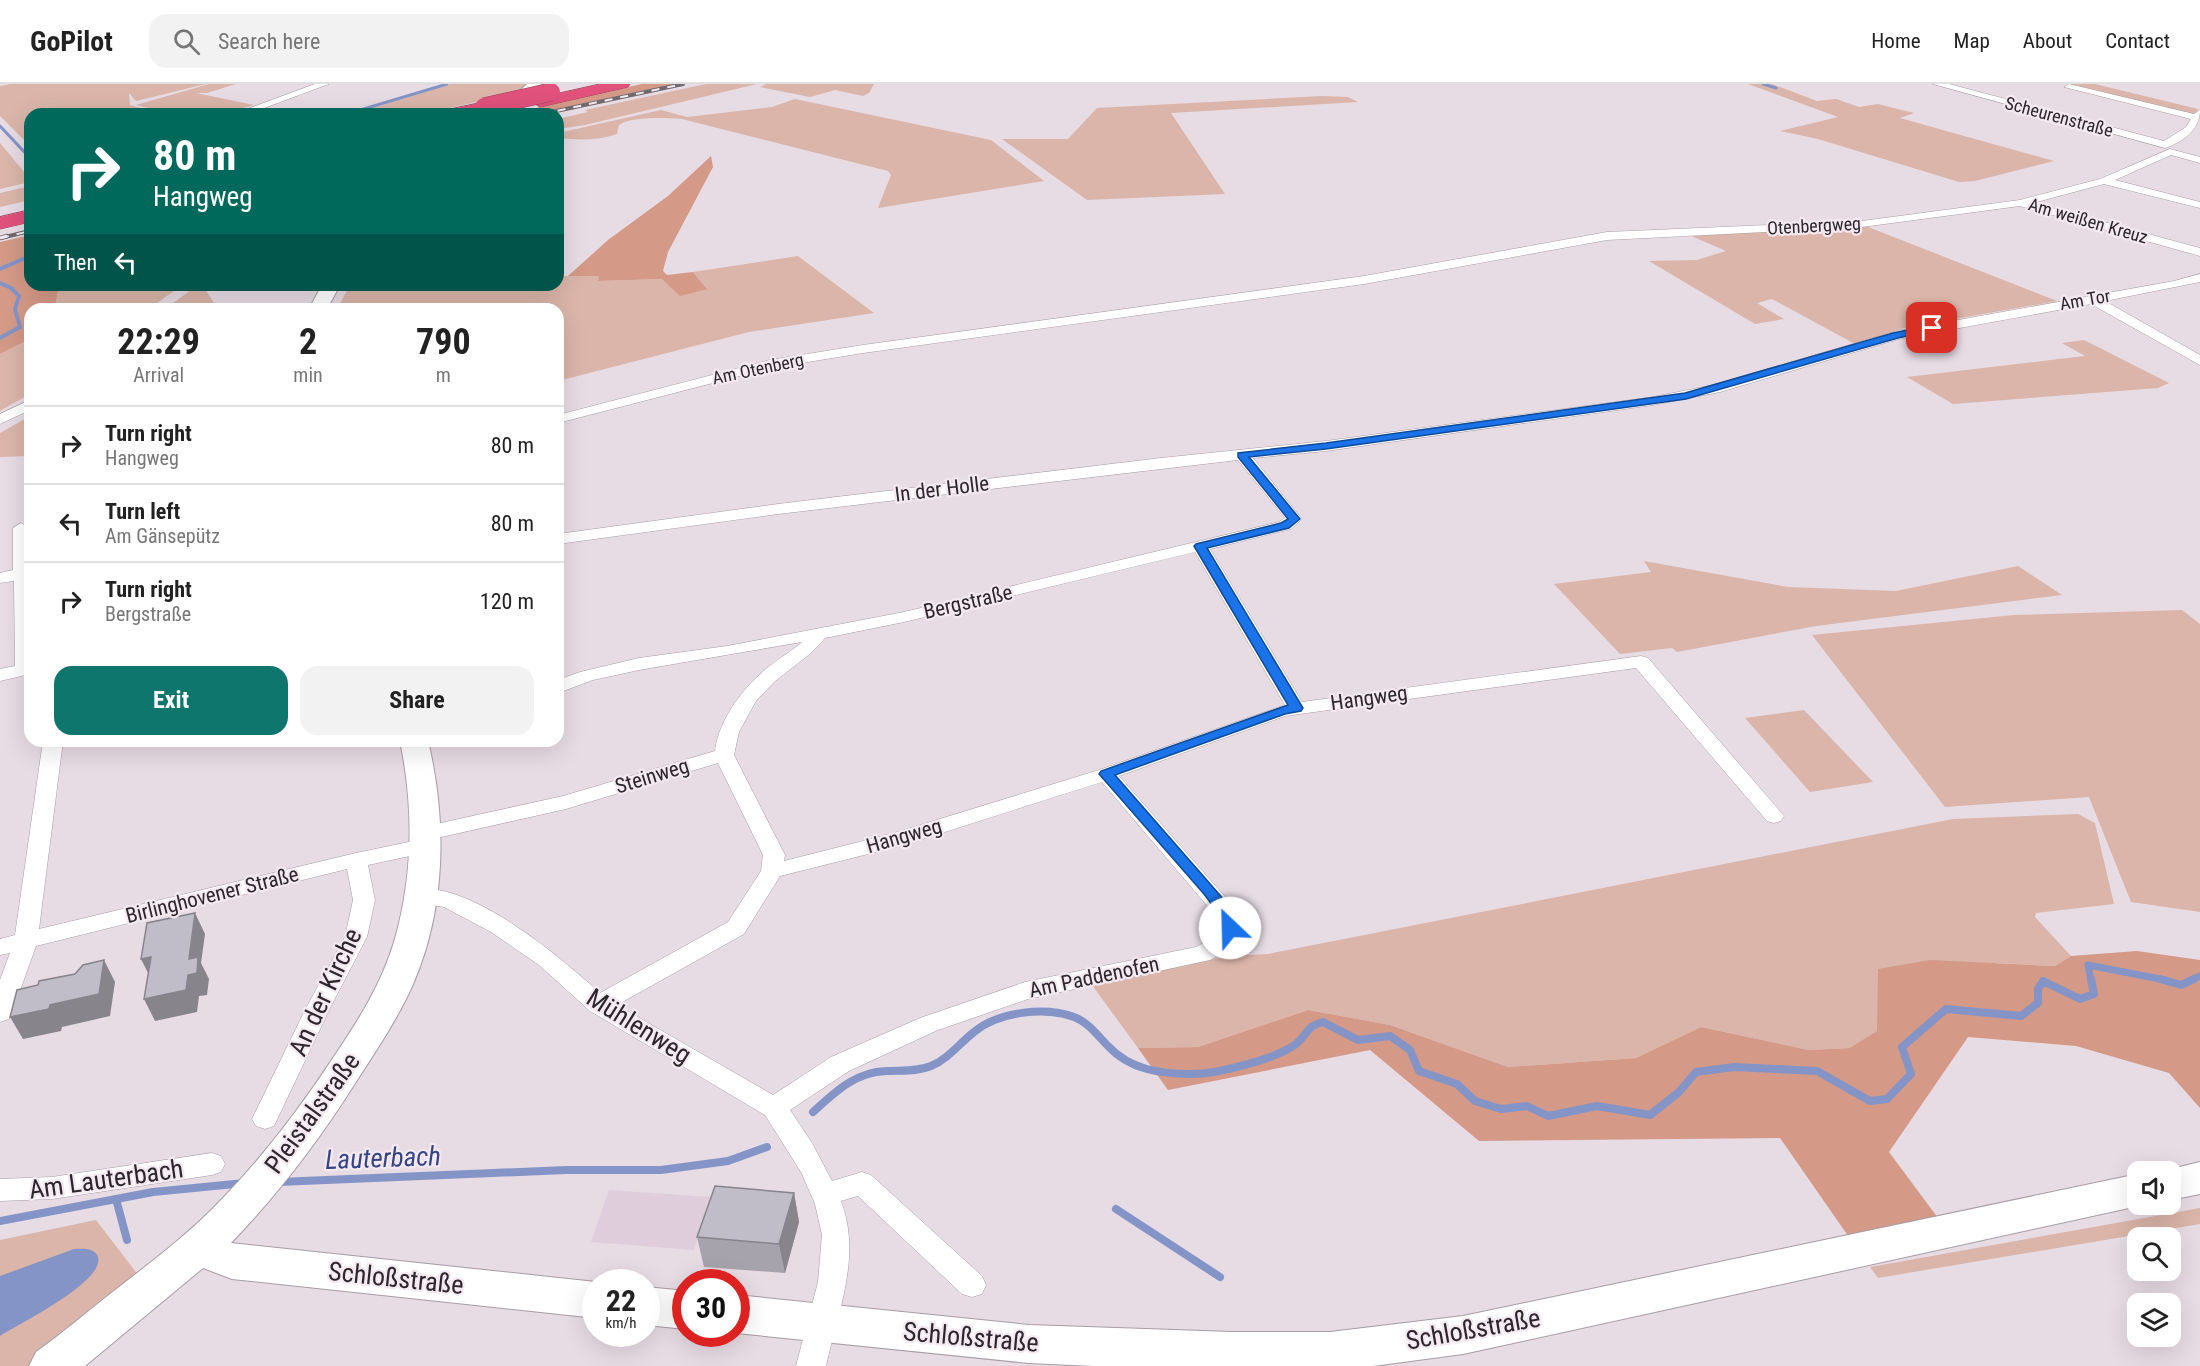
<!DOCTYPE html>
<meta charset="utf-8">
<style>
:root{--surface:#fff;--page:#f2f2f2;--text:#222;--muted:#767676;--line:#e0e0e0;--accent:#0f766e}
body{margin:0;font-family:"Roboto Condensed",sans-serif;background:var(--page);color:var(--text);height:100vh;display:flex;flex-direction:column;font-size:22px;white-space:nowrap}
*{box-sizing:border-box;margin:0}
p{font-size:20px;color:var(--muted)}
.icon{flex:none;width:33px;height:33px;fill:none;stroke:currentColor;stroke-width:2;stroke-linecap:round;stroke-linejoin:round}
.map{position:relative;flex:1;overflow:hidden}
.side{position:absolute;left:24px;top:219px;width:540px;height:444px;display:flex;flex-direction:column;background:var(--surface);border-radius:18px;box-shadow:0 6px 24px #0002}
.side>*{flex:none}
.top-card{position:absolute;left:24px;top:24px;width:540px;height:183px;border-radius:18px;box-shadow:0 6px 24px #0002;background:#00695c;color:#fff;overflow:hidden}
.buttons{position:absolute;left:2127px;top:1077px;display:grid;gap:12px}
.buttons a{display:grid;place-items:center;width:54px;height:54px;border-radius:12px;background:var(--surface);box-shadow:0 6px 24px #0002;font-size:30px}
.speed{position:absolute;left:582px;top:1185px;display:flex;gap:12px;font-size:30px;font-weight:700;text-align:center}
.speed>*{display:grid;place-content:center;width:78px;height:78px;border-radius:50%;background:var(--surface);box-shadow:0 6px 24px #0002;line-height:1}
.speed small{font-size:15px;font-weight:400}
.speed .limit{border:9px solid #d22;background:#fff;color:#111}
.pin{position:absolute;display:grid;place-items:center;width:51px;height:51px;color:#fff;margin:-26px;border-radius:12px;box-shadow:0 3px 9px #0006}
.me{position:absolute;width:66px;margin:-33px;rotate:336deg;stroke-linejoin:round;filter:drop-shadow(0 0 4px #0008)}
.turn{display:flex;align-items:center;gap:21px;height:126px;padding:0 30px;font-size:27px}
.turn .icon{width:78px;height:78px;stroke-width:2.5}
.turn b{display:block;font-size:42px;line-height:51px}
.then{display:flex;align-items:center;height:57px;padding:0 30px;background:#0003;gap:12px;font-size:22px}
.eta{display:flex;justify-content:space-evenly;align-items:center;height:102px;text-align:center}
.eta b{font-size:36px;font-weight:700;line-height:42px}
.button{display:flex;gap:12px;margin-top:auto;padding:12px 30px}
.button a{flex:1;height:69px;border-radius:18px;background:var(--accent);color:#fff;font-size:24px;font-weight:700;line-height:69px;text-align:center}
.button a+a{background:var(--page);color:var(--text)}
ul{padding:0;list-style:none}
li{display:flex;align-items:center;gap:18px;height:78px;padding:0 30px;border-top:2px solid var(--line)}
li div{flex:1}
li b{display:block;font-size:22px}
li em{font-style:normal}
header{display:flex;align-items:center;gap:36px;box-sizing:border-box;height:84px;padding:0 30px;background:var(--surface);border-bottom:2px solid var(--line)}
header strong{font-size:28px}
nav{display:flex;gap:33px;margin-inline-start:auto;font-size:21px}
.search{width:420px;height:54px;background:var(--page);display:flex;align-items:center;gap:15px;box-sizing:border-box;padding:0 21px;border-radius:18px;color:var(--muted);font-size:22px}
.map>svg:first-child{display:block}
.built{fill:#dfcddb}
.green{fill:#dbb5a9}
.forest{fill:#d49987}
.water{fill:#8594c6}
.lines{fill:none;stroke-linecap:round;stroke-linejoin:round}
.stream-far3{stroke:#8594c6;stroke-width:3}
.stream-far2{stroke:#8594c6;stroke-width:4}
.stream-far1{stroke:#8594c6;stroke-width:7}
.stream{stroke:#8594c6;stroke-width:8}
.minor-casing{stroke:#a79da4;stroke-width:1}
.secondary-casing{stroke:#a79da4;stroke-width:2}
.motorway-casing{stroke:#a1435f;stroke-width:1}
.minor{fill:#fff;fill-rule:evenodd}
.secondary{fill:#fff;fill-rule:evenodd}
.motorway{fill:#e0527b;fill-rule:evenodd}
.rail-far1-casing{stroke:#70696e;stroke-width:4}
.rail-casing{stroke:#70696e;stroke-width:4.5}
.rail-far1{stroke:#f4e9f1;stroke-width:2;stroke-dasharray:8;stroke-linecap:butt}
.rail{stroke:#f4e9f1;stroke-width:3;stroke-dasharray:9;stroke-linecap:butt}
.motorway-bridge-casing{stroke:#a1435f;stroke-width:19;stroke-linecap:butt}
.motorway-bridge{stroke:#e0527b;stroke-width:18}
.wall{fill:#a6a3ac}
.shaded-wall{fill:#87848c}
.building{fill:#c1bdc8;stroke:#87848c;stroke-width:1.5}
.route{fill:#1a73e8;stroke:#114b97;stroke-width:1.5}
.labels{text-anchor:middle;stroke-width:4.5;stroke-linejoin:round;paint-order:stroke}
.far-street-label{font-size:18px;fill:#2b272a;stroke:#f4e9f1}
.street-label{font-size:21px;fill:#2b272a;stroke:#f4e9f1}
.near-street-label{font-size:26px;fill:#2b272a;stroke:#f4e9f1}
.near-water-label{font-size:27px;font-style:italic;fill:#354483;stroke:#f4e9f1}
</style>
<header>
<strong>GoPilot</strong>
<div class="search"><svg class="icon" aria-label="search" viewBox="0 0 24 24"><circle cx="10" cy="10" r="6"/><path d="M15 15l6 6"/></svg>Search here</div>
<nav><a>Home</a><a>Map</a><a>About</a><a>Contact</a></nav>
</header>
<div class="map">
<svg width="2200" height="1282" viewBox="0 0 2200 1282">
<rect width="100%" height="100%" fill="#e7dbe4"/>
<!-- built -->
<path class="built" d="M609 1106 710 1113 694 1166 591 1158Z"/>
<!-- green -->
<path class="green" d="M10 0H206L136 17 129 9 130 21 162 30H30V62L0 32V2Z
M236 0 207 9H196L254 21C210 34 180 33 136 21L209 0Z
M451 0H528L518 9 422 30H354Z
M706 0H757L585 41 558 45V35L588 28 585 26Z
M766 0H874L869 9 863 12 835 6 810 13 760 3Z
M1748 0H1772L1817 17 1836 15 1859 23 1878 20 1914 29 1900 34 2054 77 1975 97 1959 98 1818 55 1780 47 1838 33Z
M2070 0H2095L2198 25 2194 32Z
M1322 12 1348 13 1358 18 1171 29 1225 110 1087 116 1002 55H1068L1097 24Z
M795 15 991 56 1044 97 878 124 891 91 888 87 682 35C666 34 632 32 619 41L617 50C598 57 578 56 558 54V49L661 26 687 33 772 23Z
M0 59 30 95V98L0 105Z
M30 102V116L0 123V109Z
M1863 141 2057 217 1904 244 1855 260 1772 215 1757 219 1784 235 1755 240 1649 177 1697 176 1726 167 1687 150Z
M798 172 874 229 749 248 558 297V264L563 263 558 250V225H337L350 201H558V192H600L598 197 662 195 707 205 693 188Z
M45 201H182L149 225H55L58 208Z
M203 202 214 219 198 225H165L195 203Z
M30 255V310L0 327V270Z
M2084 256 2169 299 2158 304 1953 320 1907 293 2085 272 2062 259Z
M30 332V372L0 373V349Z
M1644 477 1788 503 1896 507 2018 482 2062 511 1816 542 1677 568 1672 564 1620 570 1554 500 1651 488Z
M2182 526 2200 540V828L2131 818 2089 713 1945 723 1812 551 2014 531Z
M1804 626 1873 698 1810 708 1745 634Z
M2078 730 2095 739 2114 820 2036 829 2035 833 2071 872 2055 882 1998 879 1851 964 1809 966 1701 943 1636 974 1508 983 1390 941 1308 926 1198 963 1138 964 1092 901 1229 872 1268 870 1953 735Z
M2200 1124V1140L1878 1194 1870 1183Z
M96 1136 142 1196 31 1282H0V1156Z"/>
<!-- forest -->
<path class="forest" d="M642 0H675L533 30H518L546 21Z
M711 72 713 83 668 168 663 187 667 191 693 188 707 205 680 212 662 195 598 197 599 192H568L608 156 668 112Z
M30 151V201H45L58 207 55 225H30V255L0 270V158Z
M2137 867 2200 876V1024L2169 989 2076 962 1968 953 1889 1068 1938 1134 1851 1156 1780 1054 1479 1057 1370 966 1168 1006 1138 964 1198 963 1308 926 1390 941 1508 983 1636 974 1701 943 1809 966 1850 964 1877 947 1878 885 1930 876 2055 882 2071 872Z"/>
<!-- water -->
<path class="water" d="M74 1165C82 1165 94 1163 98 1173 105 1198 18 1240 0 1252V1192Z"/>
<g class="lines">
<!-- stream-far3 -->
<path class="stream-far3" d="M1763 0 1776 4
M347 30 447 0
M0 42 30 74"/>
<!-- stream-far2 -->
<path class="stream-far2" d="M0 185 30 172
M0 199 11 204 19 212 15 225 20 243 0 254"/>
<!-- stream-far1 -->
<path class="stream-far1" d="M2091 896 2088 881 2165 896
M2191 896 2200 892"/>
<!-- stream -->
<path class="stream" d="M2160 895 2181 901 2194 895
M813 1028C835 1008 855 988 886 987 901 986 917 988 931 982 948 975 960 959 974 948 998 928 1045 922 1074 933 1088 938 1098 952 1108 962 1130 986 1161 990 1192 990 1216 990 1276 975 1296 960 1308 950 1305 943 1323 938L1358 956 1390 952 1410 966 1419 987 1457 1000 1475 1017 1501 1025 1527 1022 1548 1032 1597 1022 1650 1031 1679 1008 1696 988 1734 983 1817 987 1870 1017 1887 1015 1911 990 1902 963 1946 925 2021 932 2038 919V905L2043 897 2080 915 2094 910 2091 895
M279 1098 566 1086H661L728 1077 767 1063
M116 1115 127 1156
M1116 1125 1220 1193
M0 1137 153 1108 245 1099"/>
<defs>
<path id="minor" d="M315 0H329L248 30H234Z
M1933 0H1949L2164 57 2186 43 2191 35 2064 3 2069 0 2194 30 2200 26C2200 46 2183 58 2165 64Z
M2170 65 2200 73V79L2171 71 2115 96 2200 118V124L2104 100 2033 119 2200 164V172L2020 122 1862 143 1607 156 1364 200 863 269 771 284 558 339V331L770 276 863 261 1364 192 1607 148 1862 137 2020 116 2100 95Z
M2200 190V198L2105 217 2200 271V281L2091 220 1899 255 1720 308 1653 321 1326 367 1253 374 1302 435 1291 445 1210 465 1302 618 1641 572 1648 574 1784 732 1781 737 1774 739 1767 737 1636 584 1285 632 1119 692 1234 823 1241 844 1229 866 1210 876 1028 915 938 946 849 987 790 1026 812 1059 832 1097 862 1088 871 1091 982 1192 986 1201 982 1210 972 1213 962 1210 858 1112 841 1117C862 1172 838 1227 826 1282H796L818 1198 822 1151 815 1120 801 1088 765 1031 590 927 539 881 491 848 444 823 411 817 408 812 411 807C465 791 562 875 600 909L728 838 761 787 763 771 718 679 566 725 428 756 433 757 436 762 433 767 368 781 375 816 367 853 330 924 274 1042 265 1045 256 1042 252 1035 306 924 345 853 353 816 347 785 36 862 12 929 9 935 0 938V896L10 869 0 871V855L15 851 43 657H63L39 845 356 769 423 755 418 754 415 749 418 744 563 712 715 667C719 634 745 601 771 581 781 573 792 567 802 558L639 586 593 596 558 609V596L580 588 639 574 727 562 904 528 1279 438 1285 434 1238 376 778 430 558 460V450L778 420 1161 374 1326 357 1653 313 1713 301 1897 247 2174 197ZM1195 468 1285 621 1099 686 891 750 784 777 785 771 734 671 739 648 756 617 774 598 811 569 825 554 904 538ZM1102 698 1215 831 1219 844 1213 854 1196 863 1025 898 920 934 831 973 773 1011 617 921 744 850 780 792 904 761Z
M30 316V326L0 340V330Z
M21 439 29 444 30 590 0 597V585L15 582 14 497 0 499V489L13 486V444Z
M212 1069 221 1072 225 1080 221 1088 212 1091 52 1115 0 1117V1095L52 1093Z"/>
<path id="secondary" d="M527 0H542L511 30H496Z
M322 201H340L327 225H309Z
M400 657H428C447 736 446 823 414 898 398 935 375 968 354 1001 318 1058 278 1110 231 1159L596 1198H599H596V1234L232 1195 203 1184 85 1282H29L36 1268C63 1249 88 1227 114 1207 151 1178 189 1150 221 1116 263 1073 300 1024 333 974 358 937 381 901 394 858 413 793 414 724 400 657Z
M2200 1078V1110L2170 1116V1088H2159Z
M2138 1090V1120H2143L2138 1122 1463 1270 1373 1282H1094L1029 1279 736 1249V1211L1029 1241 1232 1248H1330L1463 1232Z
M646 1203 686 1207V1245L646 1241Z"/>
<path id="motorway" d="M600 0H630L628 3 540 23 532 18 534 15Z
M484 18 490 20 492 23 490 26 475 30H445L447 26Z
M30 126V138L0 145V133Z"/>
</defs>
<!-- minor casing -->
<use href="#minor" class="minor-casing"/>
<!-- secondary casing -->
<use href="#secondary" class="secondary-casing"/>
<!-- motorway casing -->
<use href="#motorway" class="motorway-casing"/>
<!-- minor -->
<use href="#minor" class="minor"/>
<!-- secondary -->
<use href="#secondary" class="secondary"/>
<!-- motorway -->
<use href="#motorway" class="motorway"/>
<defs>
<path id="rail-far1" d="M542 30 683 0
M1 154 30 147"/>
<path id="rail" d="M0 154 7 152"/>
</defs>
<!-- rail-far1 casing -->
<use href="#rail-far1" class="rail-far1-casing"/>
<!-- rail casing -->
<use href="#rail" class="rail-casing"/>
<!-- rail-far1 -->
<use href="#rail-far1" class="rail-far1"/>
<!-- rail -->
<use href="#rail" class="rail"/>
<defs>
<path id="motorway-bridge" d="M484 23 551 8"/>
</defs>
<!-- motorway-bridge casing -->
<use href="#motorway-bridge" class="motorway-bridge-casing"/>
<!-- motorway-bridge -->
<use href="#motorway-bridge" class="motorway-bridge"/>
</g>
<!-- wall -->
<path class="wall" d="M794 1109 799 1138 785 1189 704 1183 697 1153Z"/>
<!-- shaded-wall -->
<path class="shaded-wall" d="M195 829 205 850 201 879 209 895 207 911 199 912 197 928 155 937 144 915 189 875Z
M151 873 152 897 141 875Z
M104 876 115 898 110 932 62 943 61 947 23 955 10 933 50 921Z
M794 1109 799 1138 785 1189 779 1160Z"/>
<!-- building -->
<path class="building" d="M195 829 189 875 198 873 197 889 188 891 186 906 144 915 151 873 141 875 147 839Z
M104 876 99 910 50 921 49 925 10 933 17 906 38 901 39 897 75 890 83 881Z
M715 1102 794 1109 779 1160 697 1153Z"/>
<!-- route -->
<path class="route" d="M1932 241 1936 242V246L1898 254 1686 315 1326 365 1249 373 1300 435 1289 444 1207 464 1303 624 1301 627 1285 630 1115 691 1232 825 1238 844 1235 848H1224L1219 830 1204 810 1099 690 1101 687 1288 621 1194 462 1196 460 1281 439 1288 435 1238 373V369L1326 359 1685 309 1893 249Z"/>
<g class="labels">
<!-- far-street labels -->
<g class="far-street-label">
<text transform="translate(2059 33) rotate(15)" y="6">Scheurenstraße</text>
<text transform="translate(2088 137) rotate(16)" y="6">Am weißen Kreuz</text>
<text transform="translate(1814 142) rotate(-3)" y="6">Otenbergweg</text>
<text transform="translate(2085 216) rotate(-10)" y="6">Am Tor</text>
<text transform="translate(758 285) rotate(-12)" y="6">Am Otenberg</text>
</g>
<!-- street labels -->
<g class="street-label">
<text transform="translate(942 405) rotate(-7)" y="7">In der Holle</text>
<text transform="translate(968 518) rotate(-13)" y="7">Bergstraße</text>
<text transform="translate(1369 614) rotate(-8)" y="7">Hangweg</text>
<text transform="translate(652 692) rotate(-17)" y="7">Steinweg</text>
<text transform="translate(904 752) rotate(-16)" y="7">Hangweg</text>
<text transform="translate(212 811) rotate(-14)" y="7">Birlinghovener Straße</text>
<text transform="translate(1094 893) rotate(-12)" y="7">Am Paddenofen</text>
</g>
<!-- near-street labels -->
<g class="near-street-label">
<text transform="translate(325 908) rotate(-65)" y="9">An der Kirche</text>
<text transform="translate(639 942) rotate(32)" y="9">Mühlenweg</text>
<text transform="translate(312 1029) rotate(-54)" y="9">Pleistalstraße</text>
<text transform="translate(106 1095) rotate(-8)" y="9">Am Lauterbach</text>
<text transform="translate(396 1194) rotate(6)" y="9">Schloßstraße</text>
<text transform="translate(1473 1245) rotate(-10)" y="9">Schloßstraße</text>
<text transform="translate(971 1253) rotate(5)" y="9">Schloßstraße</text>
</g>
<!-- near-water labels -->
<g class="near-water-label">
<text transform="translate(383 1074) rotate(-2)" y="9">Lauterbach</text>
</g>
</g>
</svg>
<div class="buttons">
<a><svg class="icon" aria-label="sound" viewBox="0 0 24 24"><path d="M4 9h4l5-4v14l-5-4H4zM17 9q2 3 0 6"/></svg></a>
<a><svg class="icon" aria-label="search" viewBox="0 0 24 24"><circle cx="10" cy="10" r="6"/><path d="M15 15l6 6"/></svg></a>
<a><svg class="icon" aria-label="layers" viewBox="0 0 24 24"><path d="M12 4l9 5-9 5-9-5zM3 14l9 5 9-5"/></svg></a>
</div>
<div class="speed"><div>22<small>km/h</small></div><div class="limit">30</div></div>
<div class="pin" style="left:1932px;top:244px;background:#d93025"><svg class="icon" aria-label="arrive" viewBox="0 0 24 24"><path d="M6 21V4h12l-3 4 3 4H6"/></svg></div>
<svg class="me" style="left:1230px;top:844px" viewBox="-20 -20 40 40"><circle r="19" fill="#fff"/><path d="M0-13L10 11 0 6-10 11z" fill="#1a73e8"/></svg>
<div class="top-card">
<div class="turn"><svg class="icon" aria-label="right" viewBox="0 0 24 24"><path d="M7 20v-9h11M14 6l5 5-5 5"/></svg><div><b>80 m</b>Hangweg</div></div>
<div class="then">Then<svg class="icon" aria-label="left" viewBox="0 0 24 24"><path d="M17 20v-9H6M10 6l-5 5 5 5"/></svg></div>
</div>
<section class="side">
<div class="eta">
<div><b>22:29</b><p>Arrival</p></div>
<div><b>2</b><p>min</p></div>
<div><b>790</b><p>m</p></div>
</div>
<ul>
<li><svg class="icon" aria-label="right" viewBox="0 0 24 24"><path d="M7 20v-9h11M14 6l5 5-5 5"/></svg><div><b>Turn right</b><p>Hangweg</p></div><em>80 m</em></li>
<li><svg class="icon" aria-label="left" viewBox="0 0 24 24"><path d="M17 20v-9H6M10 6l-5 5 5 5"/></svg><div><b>Turn left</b><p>Am Gänsepütz</p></div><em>80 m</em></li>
<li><svg class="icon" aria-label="right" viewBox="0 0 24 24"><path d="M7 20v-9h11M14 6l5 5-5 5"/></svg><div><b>Turn right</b><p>Bergstraße</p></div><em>120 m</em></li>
</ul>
<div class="button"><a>Exit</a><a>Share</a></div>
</section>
</div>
